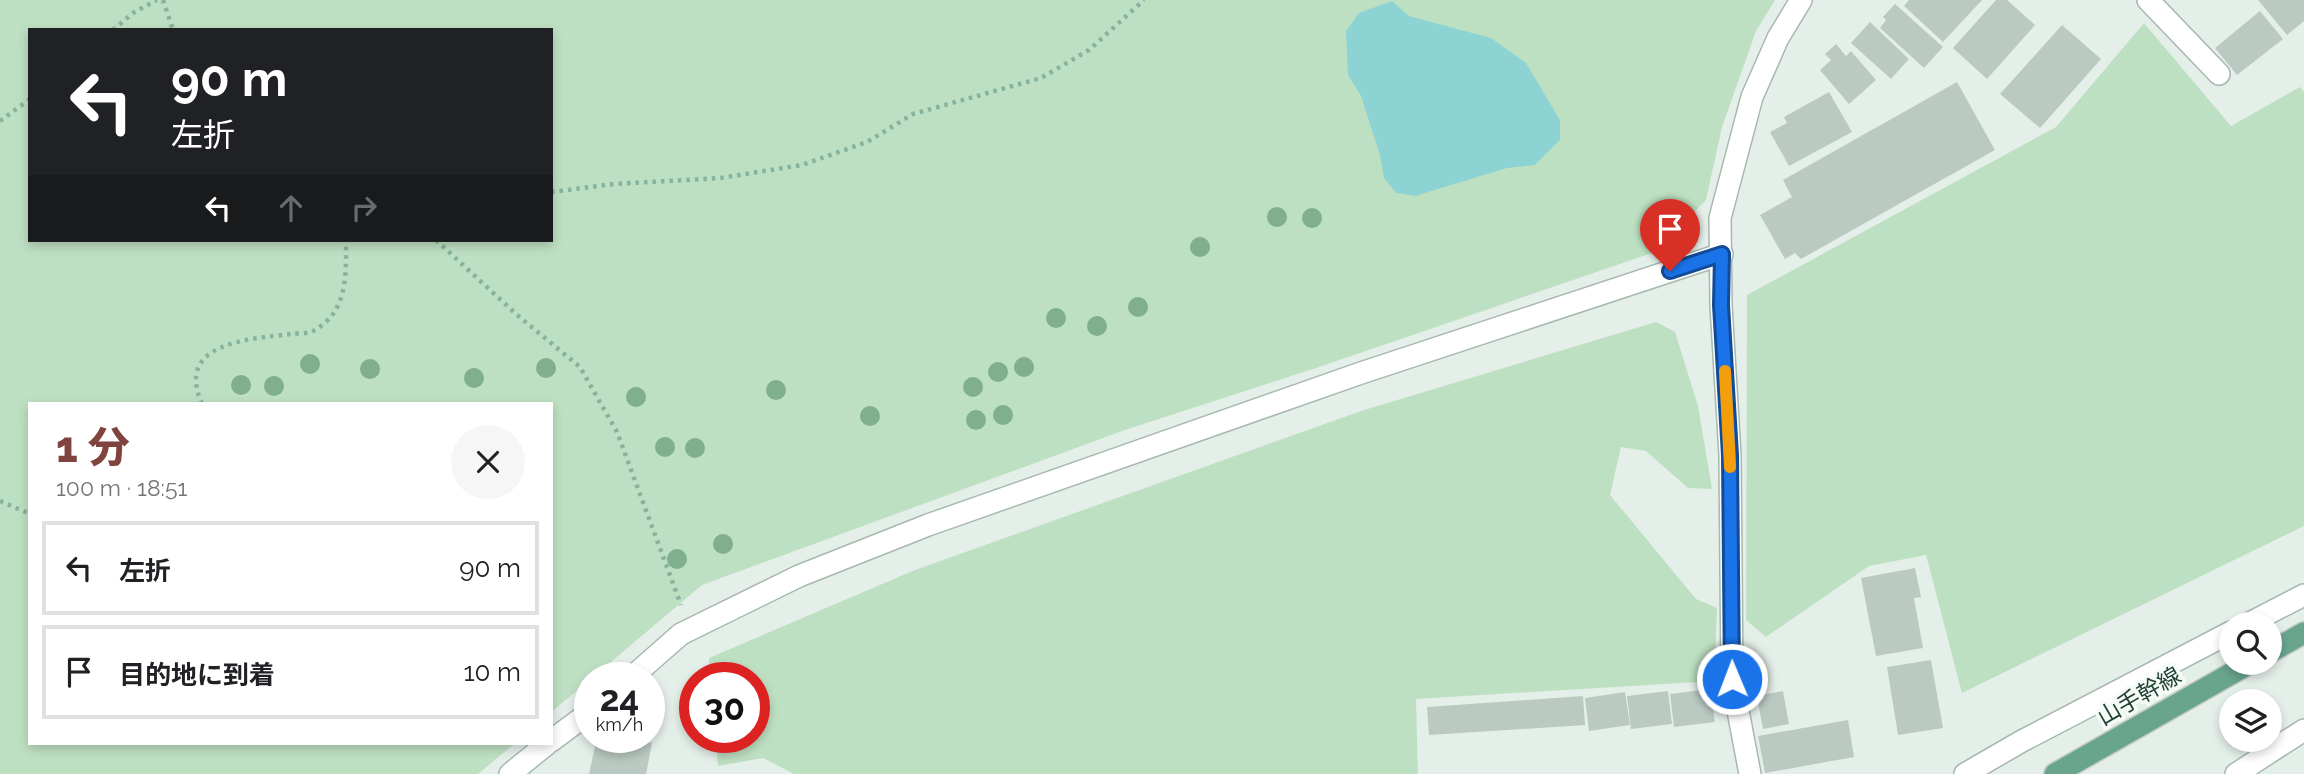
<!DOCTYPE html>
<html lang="ja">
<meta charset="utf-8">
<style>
:root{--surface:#fff;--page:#f6f6f6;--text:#202124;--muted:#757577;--line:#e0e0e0;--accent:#80433e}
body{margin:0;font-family:Raleway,"Noto Sans JP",sans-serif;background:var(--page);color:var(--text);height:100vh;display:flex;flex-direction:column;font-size:26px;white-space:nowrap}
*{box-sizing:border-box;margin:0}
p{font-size:23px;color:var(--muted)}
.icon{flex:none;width:38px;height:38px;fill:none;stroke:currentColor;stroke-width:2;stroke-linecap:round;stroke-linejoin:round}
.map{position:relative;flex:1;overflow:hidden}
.panel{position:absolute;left:28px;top:402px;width:525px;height:343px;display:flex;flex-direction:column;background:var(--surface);border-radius:0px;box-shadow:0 4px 10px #0003}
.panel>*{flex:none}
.guide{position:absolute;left:28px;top:28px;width:525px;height:214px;border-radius:0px;box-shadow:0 4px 10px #0003;background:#202124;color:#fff;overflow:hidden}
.buttons{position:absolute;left:2219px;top:612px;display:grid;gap:14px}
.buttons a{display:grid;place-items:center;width:63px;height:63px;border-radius:50%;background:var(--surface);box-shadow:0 4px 10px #0003;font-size:35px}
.speed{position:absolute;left:574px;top:662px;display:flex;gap:14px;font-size:35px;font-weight:700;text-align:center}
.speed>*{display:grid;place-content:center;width:91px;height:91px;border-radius:50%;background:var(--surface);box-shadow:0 4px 10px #0003;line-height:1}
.speed small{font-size:18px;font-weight:400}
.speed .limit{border:10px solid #d22;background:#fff;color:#111}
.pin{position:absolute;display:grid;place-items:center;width:60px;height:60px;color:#fff;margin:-72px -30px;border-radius:50% 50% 50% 0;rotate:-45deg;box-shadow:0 0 7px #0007}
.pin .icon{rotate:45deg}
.me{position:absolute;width:77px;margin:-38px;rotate:359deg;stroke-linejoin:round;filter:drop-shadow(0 0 5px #0008)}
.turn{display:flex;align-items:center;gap:24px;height:147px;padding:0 28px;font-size:32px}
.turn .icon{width:91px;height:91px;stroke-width:2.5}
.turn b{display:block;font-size:49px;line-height:60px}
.lanes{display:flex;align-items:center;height:66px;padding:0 28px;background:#0003;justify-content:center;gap:35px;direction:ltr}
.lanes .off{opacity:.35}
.round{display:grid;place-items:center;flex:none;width:74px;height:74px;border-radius:37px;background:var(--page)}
.overview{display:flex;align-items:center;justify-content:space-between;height:119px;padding:0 28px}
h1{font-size:42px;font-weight:800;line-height:52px;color:var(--accent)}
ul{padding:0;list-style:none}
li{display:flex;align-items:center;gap:21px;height:94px;margin:0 14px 10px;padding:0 14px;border:4px solid var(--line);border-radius:0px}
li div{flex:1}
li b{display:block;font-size:26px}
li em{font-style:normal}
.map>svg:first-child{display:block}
.green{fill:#bee0c2;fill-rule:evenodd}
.water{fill:#8dd3d4}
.building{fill:#bacac2}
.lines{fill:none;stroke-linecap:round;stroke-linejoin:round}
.minor-casing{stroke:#a7b8af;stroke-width:24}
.tertiary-casing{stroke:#a7b8af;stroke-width:24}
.primary-casing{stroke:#c1cac6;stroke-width:24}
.path{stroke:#85b39e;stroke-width:4.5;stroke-dasharray:3.5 5;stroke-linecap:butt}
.minor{stroke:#fff;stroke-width:21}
.tertiary{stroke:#fff;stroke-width:21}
.primary{stroke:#69a58d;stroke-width:21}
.tree{fill:#7faf8c}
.route-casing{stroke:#114b97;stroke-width:18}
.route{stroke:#1a73e8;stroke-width:12}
.slow{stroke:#f59e0b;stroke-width:12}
.labels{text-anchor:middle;stroke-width:7;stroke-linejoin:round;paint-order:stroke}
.street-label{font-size:23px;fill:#234235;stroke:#f6fbf8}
</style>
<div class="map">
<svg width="2304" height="774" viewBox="0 0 2304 774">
<rect width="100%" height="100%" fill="#e5efe9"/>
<!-- green -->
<path class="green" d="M0 0H1775L1756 31 1722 127 1706 200 1655 252 1319 367 1125 430 702 585 593 677H590V680L551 712V404H30V744H514L478 774H0ZM30 30H551V240H30Z
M2144 23 2231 126 2300 87 2304 92V526L1962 693 1926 555 1869 566 1766 637 1746 620 1747 295 2056 127Z
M1656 322 1675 332 1698 406 1712 489 1688 488 1646 451 1621 447 1610 495 1696 599 1717 608 1714 681 1416 699 1418 774H794L763 758 718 766 716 737H754V677H710L709 658 915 570 1361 411Z"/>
<!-- water -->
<path class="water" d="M1392 1 1409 16 1491 38 1526 63 1560 120V140L1535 165 1507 168 1415 196 1396 193 1384 178 1380 155 1361 96 1348 75 1346 31 1359 13Z"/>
<!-- building -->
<path class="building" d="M1909 0H1982L1943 42 1904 6Z
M1996 0H2007L2035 25 1987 79 1953 48Z
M2258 0H2304V21L2287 35Z
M1895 4 1943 47 1924 68 1880 28 1886 20 1883 17Z
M2260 11 2283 39 2237 75 2215 48Z
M1870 22 1909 59 1891 79 1851 43Z
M2062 25 2101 59 2040 128 2000 94Z
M1836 44 1846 56 1851 51 1876 80 1849 104 1820 70 1831 60 1825 54Z
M1957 82 1995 150 1801 259 1795 253 1785 259 1760 215 1792 197 1783 180Z
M1829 92 1852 132 1789 166 1770 132 1787 123 1784 117Z
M1915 568 1921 597 1914 598 1923 648 1876 656 1861 578Z
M1931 660 1943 728 1898 735 1887 667Z
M1710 689 1715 722 1674 727 1670 694Z
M1668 691 1672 724 1631 729 1627 696Z
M1783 691 1789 724 1763 729 1757 696Z
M1625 692 1630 725 1589 731 1585 698Z
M1583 696 1585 725 1429 735 1427 707Z
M1848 720 1854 757 1765 773 1758 736Z
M597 737H625L652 743 646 774H589Z"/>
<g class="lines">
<defs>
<path id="minor" d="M2148 0 2219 74
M2246 625 2304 595
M1750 774 1732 679 1730 455 1721 305 1720 218 1752 97 1778 38 1801 0
M1965 774 2022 741 2231 632
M2236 774 2304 730"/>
<path id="tertiary" d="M632 677 681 634 799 576 928 525 1361 373 1722 254
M551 741 590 712
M510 774 547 744"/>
<path id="primary" d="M2270 652 2304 633
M2055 774 2250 663"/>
</defs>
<!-- minor casing -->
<use href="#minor" class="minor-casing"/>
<!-- tertiary casing -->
<use href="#tertiary" class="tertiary-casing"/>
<!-- primary casing -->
<use href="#primary" class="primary-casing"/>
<!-- path -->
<path class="path" d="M163 0 173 30
M113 30 133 13 157 0
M0 121 30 99
M551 192 614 184 720 178 802 165 867 142 913 114 1041 78 1089 50 1144 0
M436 240 516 314 580 367 617 432 681 605
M202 404C174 342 250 339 291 334 298 333 307 334 313 331 318 329 326 322 330 318 348 296 346 266 346 240
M0 501 30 514"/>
<!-- minor -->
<use href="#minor" class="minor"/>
<!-- tertiary -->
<use href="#tertiary" class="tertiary"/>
<!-- primary -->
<use href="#primary" class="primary"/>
</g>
<!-- trees -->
<g class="tree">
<circle cx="1277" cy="217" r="10"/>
<circle cx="1312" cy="218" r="10"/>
<circle cx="1200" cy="247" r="10"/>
<circle cx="1138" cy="307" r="10"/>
<circle cx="1056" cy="318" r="10"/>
<circle cx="1097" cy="326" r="10"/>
<circle cx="310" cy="364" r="10"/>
<circle cx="1024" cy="367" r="10"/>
<circle cx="546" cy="368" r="10"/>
<circle cx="370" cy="369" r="10"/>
<circle cx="998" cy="372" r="10"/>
<circle cx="474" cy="378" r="10"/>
<circle cx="241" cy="385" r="10"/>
<circle cx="274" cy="386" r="10"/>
<circle cx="973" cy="387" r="10"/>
<circle cx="776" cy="390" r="10"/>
<circle cx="636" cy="397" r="10"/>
<circle cx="1003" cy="415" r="10"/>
<circle cx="870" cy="416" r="10"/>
<circle cx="976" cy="420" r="10"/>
<circle cx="665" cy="447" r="10"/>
<circle cx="695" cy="448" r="10"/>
<circle cx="723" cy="544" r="10"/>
<circle cx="677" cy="559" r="10"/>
</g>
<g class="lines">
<defs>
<path id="route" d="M1670 271 1722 254 1721 305 1730 455 1732 679"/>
</defs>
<!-- route casing -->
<use href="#route" class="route-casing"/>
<!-- route -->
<use href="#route" class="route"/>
<!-- slow -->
<path class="slow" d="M1725 371 1730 467"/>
</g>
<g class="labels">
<!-- street labels -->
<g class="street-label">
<text transform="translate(2139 696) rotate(-30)" y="8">山手幹線</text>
</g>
</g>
</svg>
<div class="buttons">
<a><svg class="icon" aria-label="search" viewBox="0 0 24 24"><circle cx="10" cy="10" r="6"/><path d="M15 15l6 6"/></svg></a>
<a><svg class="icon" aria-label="layers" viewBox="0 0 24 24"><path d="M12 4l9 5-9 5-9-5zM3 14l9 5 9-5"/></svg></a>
</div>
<div class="speed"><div>24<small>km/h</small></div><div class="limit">30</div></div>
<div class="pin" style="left:1670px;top:271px;background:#d93025"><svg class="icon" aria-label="arrive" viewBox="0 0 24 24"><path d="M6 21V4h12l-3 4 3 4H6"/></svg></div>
<svg class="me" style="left:1732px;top:679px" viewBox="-20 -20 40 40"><circle r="17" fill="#1a73e8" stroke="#fff" stroke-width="3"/><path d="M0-11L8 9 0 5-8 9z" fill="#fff"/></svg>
<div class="guide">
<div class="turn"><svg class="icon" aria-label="left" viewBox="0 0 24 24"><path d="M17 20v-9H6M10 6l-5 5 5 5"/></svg><div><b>90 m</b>左折</div></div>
<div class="lanes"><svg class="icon" aria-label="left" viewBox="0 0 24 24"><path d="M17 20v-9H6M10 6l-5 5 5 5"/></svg><svg class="icon off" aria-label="ahead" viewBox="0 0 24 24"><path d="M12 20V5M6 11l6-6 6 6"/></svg><svg class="icon off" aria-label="right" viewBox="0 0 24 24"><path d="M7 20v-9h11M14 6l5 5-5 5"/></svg></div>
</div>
<section class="panel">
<div class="overview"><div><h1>1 分</h1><p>100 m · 18:51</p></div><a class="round"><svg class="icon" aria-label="close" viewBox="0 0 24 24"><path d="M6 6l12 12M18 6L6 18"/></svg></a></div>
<ul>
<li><svg class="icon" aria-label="left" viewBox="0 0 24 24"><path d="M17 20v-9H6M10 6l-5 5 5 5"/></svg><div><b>左折</b></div><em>90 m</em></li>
<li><svg class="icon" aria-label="arrive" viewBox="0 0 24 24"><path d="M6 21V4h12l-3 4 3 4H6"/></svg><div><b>目的地に到着</b></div><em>10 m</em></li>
</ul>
</section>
</div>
